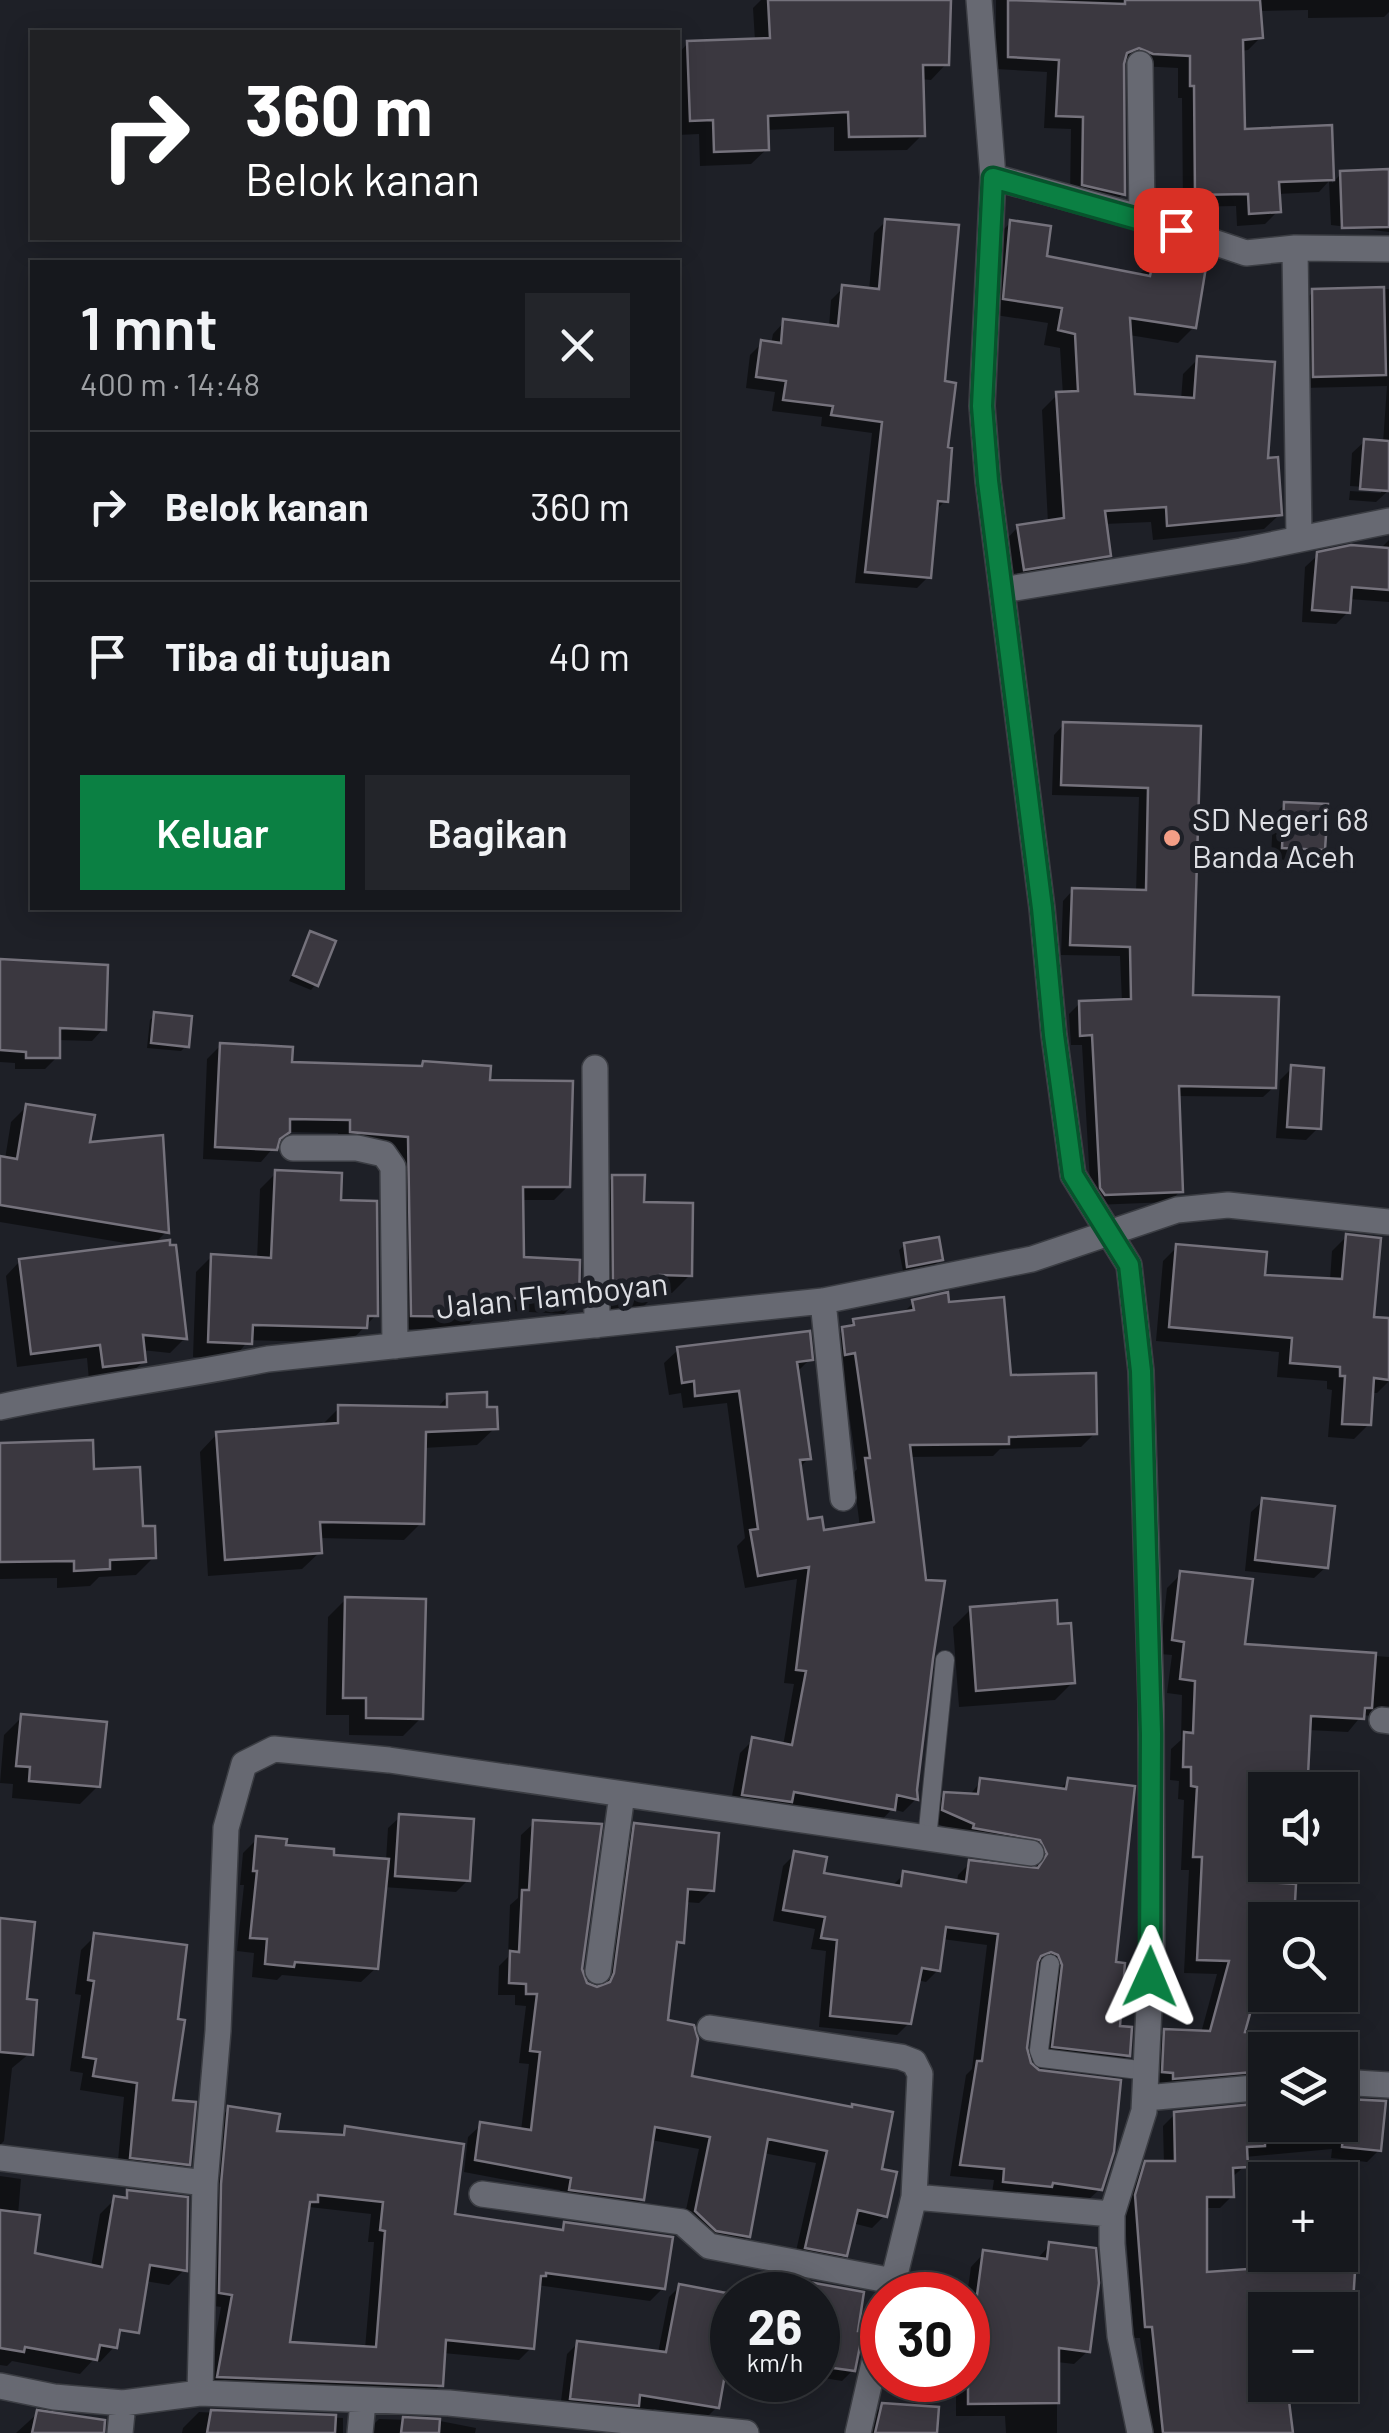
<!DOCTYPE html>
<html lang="id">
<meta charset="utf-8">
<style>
:root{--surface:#16181d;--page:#23252a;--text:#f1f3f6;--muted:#9ea0a4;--line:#35373b;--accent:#0b8043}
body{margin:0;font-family:Barlow,sans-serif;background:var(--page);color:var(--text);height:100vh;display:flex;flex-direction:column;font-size:38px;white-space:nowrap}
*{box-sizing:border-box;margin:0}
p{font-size:32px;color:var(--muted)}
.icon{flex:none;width:55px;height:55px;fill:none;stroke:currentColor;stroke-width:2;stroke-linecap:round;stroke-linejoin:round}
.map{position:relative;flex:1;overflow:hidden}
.details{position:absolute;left:30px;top:260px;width:650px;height:650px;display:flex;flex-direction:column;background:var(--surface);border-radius:0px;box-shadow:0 5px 25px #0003,0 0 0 2px var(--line)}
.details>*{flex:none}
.top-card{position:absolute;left:30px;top:30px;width:650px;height:210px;border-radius:0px;box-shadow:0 5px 25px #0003,0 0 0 2px var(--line);background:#202124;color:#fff;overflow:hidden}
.tools{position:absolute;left:1248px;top:1772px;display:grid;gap:20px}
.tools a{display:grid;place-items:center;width:110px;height:110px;border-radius:0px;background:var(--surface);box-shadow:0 5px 25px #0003,0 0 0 2px var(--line);font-size:50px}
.speed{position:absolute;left:710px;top:2272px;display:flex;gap:20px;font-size:50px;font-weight:700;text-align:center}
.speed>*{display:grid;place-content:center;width:130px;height:130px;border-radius:50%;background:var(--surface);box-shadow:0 5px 25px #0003,0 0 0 2px var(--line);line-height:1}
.speed small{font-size:25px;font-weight:400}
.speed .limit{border:15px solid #d22;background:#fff;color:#111}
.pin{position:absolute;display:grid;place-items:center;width:85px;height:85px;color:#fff;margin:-42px;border-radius:20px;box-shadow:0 5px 15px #0006}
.me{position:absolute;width:110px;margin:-55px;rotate:1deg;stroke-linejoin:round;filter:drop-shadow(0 0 8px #0008)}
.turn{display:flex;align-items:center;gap:35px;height:210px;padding:0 50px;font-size:45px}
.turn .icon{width:130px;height:130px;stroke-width:2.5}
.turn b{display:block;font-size:70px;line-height:85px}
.round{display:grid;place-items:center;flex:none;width:105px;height:105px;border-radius:0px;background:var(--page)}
.headline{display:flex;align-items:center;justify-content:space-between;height:170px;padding:0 50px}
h1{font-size:60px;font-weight:600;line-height:75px}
.cta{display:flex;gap:20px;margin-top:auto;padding:20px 50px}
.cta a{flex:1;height:115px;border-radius:0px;background:var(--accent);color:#fff;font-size:40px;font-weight:600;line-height:115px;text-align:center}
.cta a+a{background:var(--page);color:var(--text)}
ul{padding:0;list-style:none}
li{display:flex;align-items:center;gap:30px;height:150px;padding:0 50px;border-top:2px solid var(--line)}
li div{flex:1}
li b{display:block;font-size:38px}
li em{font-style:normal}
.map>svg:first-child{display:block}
.shadow{fill:#0007;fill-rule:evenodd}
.building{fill:#3b3840;stroke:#75727c;stroke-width:2.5;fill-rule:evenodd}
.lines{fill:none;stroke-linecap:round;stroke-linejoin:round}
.service-casing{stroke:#3b3d43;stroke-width:20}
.minor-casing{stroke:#3b3d43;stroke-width:28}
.service{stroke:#676972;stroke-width:18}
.minor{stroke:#676972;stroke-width:25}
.route-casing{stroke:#07532c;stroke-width:25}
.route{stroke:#0b8043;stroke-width:18}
.poi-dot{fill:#f49e86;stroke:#1e2027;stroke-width:4}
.labels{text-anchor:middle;stroke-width:10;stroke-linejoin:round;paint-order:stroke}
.poi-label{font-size:32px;fill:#dedfe4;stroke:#1e2027;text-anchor:start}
.street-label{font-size:32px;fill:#dedfe4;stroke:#1e2027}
</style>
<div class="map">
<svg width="1389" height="2433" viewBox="0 0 1389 2433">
<rect width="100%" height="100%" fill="#1e2027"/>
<!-- shadow -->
<path class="shadow" d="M761 0H915L946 64 931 80 921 79 922 135 907 150 834 151V127L766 130 767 149 751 164 700 166 699 134 678 135V54L688 43 755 41 753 8Z
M996 0H1389V12L1384 17 1308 18V10L1258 11 1261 37 1248 50 1241 51 1243 131 1329 127 1332 183 1341 174 1389 172V232L1331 225 1329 181 1319 192 1277 194 1278 211 1265 224 1237 226 1236 206 1183 207 1182 98H1178V68L1139 66 1123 59V194L1110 207 1070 197 1071 129 1044 128 1047 72 996 69Z
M886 221 942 383 945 501 935 511 929 576 917 588 855 583 872 433 821 426 822 417 772 411 775 392 746 388 750 355 762 343 771 344 773 334 784 322 829 327 831 300 843 288 869 291 874 233Z
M1011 222 1044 258 1138 276 1154 260 1194 327 1178 343 1129 335 1132 396 1181 400 1183 374 1198 359 1265 461 1280 514 1264 529 1153 540 1151 522 1104 524 1108 555 1092 570 1010 584 1003 543 1018 527 1048 523 1042 410 1057 395H1063L1060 348 1044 345 1048 323 989 314 995 238Z
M1389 289V490L1376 502 1349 500 1350 491 1381 493V488L1350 486 1352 453 1365 441 1383 443 1387 386 1302 388 1301 304 1313 292Z
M1389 540V602L1349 599 1348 612 1336 624 1302 622 1305 567 1318 555 1379 550Z
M1064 724 1199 728 1190 997 1274 1087 1263 1097 1177 1096 1180 1191 1170 1202 1094 1205 1091 1199 1082 1045H1071L1069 1014 1080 1003 1122 1002 1120 956 1061 955 1063 901 1073 890 1136 892 1139 797 1052 795 1054 735Z
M1285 804 1323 849 1311 861 1271 859 1273 816Z
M311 934 316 984 311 990 289 981Z
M0 961 103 1029 92 1041 57 1040V1057L45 1069H15V1063L0 1062Z
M155 1015 186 1046 181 1051 147 1048 150 1020Z
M220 1046 290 1065 419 1068 424 1064 487 1083 568 1186 554 1200H521V1259L577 1301 564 1314 477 1309V1316L464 1329H399L395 1149 338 1144V1133L287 1132 261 1162 203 1159 207 1059Z
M1292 1068 1318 1128 1306 1140 1276 1138 1280 1080Z
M27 1106 87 1145 166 1232 154 1244 168 1247 185 1338 170 1353 142 1350 144 1361 129 1375 89 1380 87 1358 17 1367 6 1276 20 1261 137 1245 0 1222V1160L5 1159 11 1122Z
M276 1173 338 1203 376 1315 349 1343 249 1340 233 1359 193 1357 196 1272 212 1256 257 1260 260 1189Z
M613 1177 642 1205 690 1275 672 1293H657L640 1310 596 1309 595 1195Z
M1347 1236 1371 1319 1389 1321V1381L1377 1393H1371L1369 1424 1354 1439 1328 1437 1332 1390 1327 1389V1381L1277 1377 1279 1352 1156 1341 1163 1261 1177 1247 1262 1277 1330 1281 1332 1251Z
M905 1245 940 1260 935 1265 903 1271 899 1250Z
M914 1302 947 1305 1009 1377 1095 1433 1081 1447 1000 1449 993 1456 909 1457 916 1799 903 1812 892 1809 879 1823 730 1807 740 1753 753 1740 783 1746 794 1684 784 1683 797 1579 745 1588 737 1546 745 1538 727 1403 683 1408 681 1393 669 1395 664 1363 678 1350 810 1359 796 1373 809 1458 799 1468 806 1522 822 1533 860 1527 853 1474 857 1469 842 1365 830 1342 854 1321 901 1315Z
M448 1396 495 1428 477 1445 423 1448 422 1522 404 1540 319 1538 320 1552 302 1569 208 1576 200 1452 217 1434 321 1426 339 1408 436 1409Z
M0 1442H19V1445L140 1528 154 1557 136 1575 99 1577 90 1586 57 1588V1578L0 1579Z
M1263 1501 1326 1567 1314 1578 1245 1571 1251 1512Z
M1181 1574 1243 1646 1389 1657V1718L1362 1715 1348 1732 1308 1730 1306 1774 1290 1790H1265L1267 1885 1292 1914 1311 1916V1920H1265V1977L1258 1976 1242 2035 1275 2036 1274 2050H1265V2083L1149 2085 1151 2045 1165 2031 1201 2033 1217 1974 1184 1973 1189 1870H1181L1184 1800 1178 1799 1179 1781 1170 1780 1171 1749 1181 1740 1182 1695 1167 1693 1172 1655 1160 1654 1167 1588Z
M346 1599 421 1718 403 1736 349 1735V1715H326L328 1617Z
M971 1609 1056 1627 1073 1682 1055 1700 959 1707 953 1627Z
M22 1717 98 1786 80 1804 12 1798 13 1784 0 1783 4 1735Z
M1069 1780 1113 1964 1117 2029 1128 2055 1116 2067 1042 2058 1047 1966 1037 1962 1024 2049 1029 2065 1100 2189 1088 2200 1042 2194 1038 2198 992 2193 994 2180 950 2176 966 2075 972 2069 987 1945 942 1939 938 1970 926 1982 917 1980 909 2023 897 2035 819 2027 826 1951 811 1949 815 1929 773 1921 783 1866 795 1854 821 1875 891 1887 904 1874 957 1883 958 1875 970 1863 1034 1870 1036 1860 932 1822 933 1806 945 1794 969 1796 981 1781 1058 1791Z
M400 1817 468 1880 456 1892 383 1887 376 1968 361 1982 282 1975 277 1980 252 1977 254 1953 237 1951 244 1885H240L243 1853 257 1839 331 1857 386 1861 388 1828Z
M534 1823 579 1969 585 1985 597 1990 603 1987 623 1838 635 1826 712 1890 699 1903 685 1902 682 1941 673 1950 666 2022 689 2078 879 2171 884 2216 872 2228 852 2223 845 2254 832 2267 794 2260 816 2163 763 2153 748 2236 735 2249 683 2224 699 2149 651 2140 642 2199 629 2212 558 2202 560 2190 464 2172 468 2137 481 2125 521 2131 529 2064 519 2063 526 2006 515 2005V1995H498L499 1966 508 1957 510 1905 518 1898 521 1835Z
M0 1921 25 2001 30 2053 12 2068 4 2141 0 2145Z
M95 1936 170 2103 188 2164 174 2178 117 2171 124 2097 80 2090 83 2073 70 2071 81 1995 75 1994 81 1950Z
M1340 2099 1383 2103 1379 2150 1367 2162 1331 2158 1332 2149 1245 2157V2166L1231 2178 1232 2196 1220 2208H1204V2275L1291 2269 1301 2255H1340V2209L1354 2210 1351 2302 1340 2313V2310H1265V2385H1285L1291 2433H1151L1140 2338H1134L1124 2208 1134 2176 1146 2164H1164L1163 2126 1175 2114 1265 2106V2125H1340Z
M229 2109 274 2133 338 2137 346 2129 453 2216 558 2232 565 2225 663 2288 650 2301 537 2285 531 2348 519 2360 443 2353 440 2385 428 2398 206 2389 221 2307 207 2305 216 2121ZM309 2207 371 2214 368 2242H374L365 2349 287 2344Z
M0 2176 21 2179 18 2215 32 2255 91 2267 100 2214 115 2199 121 2200 128 2193 184 2270 169 2285 145 2281 127 2304 115 2346 100 2362 93 2360 80 2374 12 2361 7 2366 0 2365Z
M1050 2245 1088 2351 1074 2364 1057 2362V2433H1006L1005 2416H956V2380H968L967 2295 971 2267 984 2253 1036 2260Z
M780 2280 861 2294 853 2370 842 2381 818 2377V2295H768Z
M680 2286 734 2295 732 2365 724 2364 717 2407 706 2418 654 2409 646 2418 560 2409 567 2354 578 2343 658 2353 669 2297Z
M883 2405 935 2433H868L871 2417Z
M199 2412 343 2418V2433H182L183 2428Z
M38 2413 95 2433H16Z
M379 2419 440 2421 476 2428 475 2433H365Z"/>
<!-- building -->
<path class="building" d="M768 0H951L949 65H923L925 136 849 137 848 112 768 116 769 150 714 152 713 120 690 121 687 41 770 38Z
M1008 0 1125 4V0H1260L1263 38 1243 40 1245 129 1332 125 1334 180 1279 182 1281 212 1249 214 1248 194 1195 195 1194 86H1190V56L1153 54 1139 48 1127 53 1124 64 1125 195 1082 185 1083 117 1056 116 1059 60 1008 57Z
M1389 169V227L1342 228 1340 171Z
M885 219 959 225 945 381 956 383 948 447 952 448 948 502 938 501 931 578 865 572 882 422 831 415 833 406 783 400 786 381 756 377 761 340 781 343 783 319 838 326 842 285 879 289Z
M1010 220 1051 226 1047 256 1150 276 1154 258 1206 267 1196 328 1130 318 1135 394 1194 398 1197 356 1275 362 1268 458 1278 457 1282 515 1167 526 1166 507 1105 511 1111 556 1024 570 1017 525 1064 518 1056 392 1078 391 1075 334 1058 330 1062 308 1003 299Z
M1384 287 1386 375 1313 377 1312 289Z
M1364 439 1389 441V491L1360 489Z
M1351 545 1389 548V590L1352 587 1350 613 1312 610 1317 552Z
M1063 722 1201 726 1193 995 1279 997 1276 1088 1179 1086 1183 1192 1105 1195 1100 1188 1092 1035 1080 1036 1079 1001 1131 999 1130 947 1070 945 1072 888 1146 890 1148 788 1061 785Z
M1284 802 1328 804 1325 850 1282 848Z
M310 931 336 941 318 986 293 975Z
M0 959 108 965 106 1030 60 1028V1058H26V1052L0 1050Z
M154 1012 192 1016 189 1047 151 1043Z
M220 1043 293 1047 292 1062 422 1066 423 1061 491 1066 490 1080 573 1081 570 1187H523L524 1257 580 1260 579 1302 480 1296V1317L411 1316 408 1137 350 1132V1120L290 1119V1132L280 1139 277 1150 215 1147Z
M1291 1065 1324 1068 1321 1129 1287 1127Z
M26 1104 95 1115 90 1142 163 1135 169 1233 0 1205V1156L17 1159Z
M275 1170 342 1173 341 1200 377 1201 378 1316H368L367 1328 253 1325 252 1344 208 1342 211 1254 271 1258Z
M612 1175H645L644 1202 693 1203 692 1276 660 1275V1293L613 1292Z
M1346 1234 1381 1238 1374 1317 1389 1318V1380L1374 1378 1371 1425 1342 1424 1345 1376H1340V1367L1290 1363 1292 1338 1169 1327 1176 1244 1267 1252 1265 1275 1342 1279Z
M939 1237 943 1260 907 1267 904 1243Z
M170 1240V1245H176L187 1339 143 1335 146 1362 103 1367 100 1345 31 1354 19 1259Z
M948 1292 949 1302 1004 1297 1011 1375 1096 1373 1097 1434 1009 1437V1444L910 1445 926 1580 945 1581 933 1659 917 1790 918 1800 897 1795 895 1810 794 1792 792 1802 742 1795 752 1737 792 1745 806 1671 796 1670 809 1567 758 1576 750 1530 758 1529 739 1391 695 1396 694 1381 682 1383 677 1347 810 1331 813 1360 797 1362 811 1459 800 1460 808 1519 822 1517 824 1530 874 1522 865 1458H870L855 1353 845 1355 842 1327 854 1325 853 1319 914 1310 912 1300Z
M487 1392V1407H497L498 1429 426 1432 424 1524 320 1522 322 1553 225 1560 216 1432 338 1423V1405L447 1407V1394Z
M93 1440 94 1469 140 1467 143 1526H155L156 1558 110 1560V1569L74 1571V1561L0 1562V1443Z
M1262 1498 1335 1506 1328 1568 1255 1560Z
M1180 1571 1253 1579 1245 1644 1376 1653 1372 1708H1365L1364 1719 1311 1716 1308 1775 1285 1773 1284 1790H1265V1882L1296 1884 1294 1920H1265V1959L1245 2032 1265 2033V2071L1173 2079V2073L1162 2072 1164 2029 1210 2031 1229 1961 1197 1960 1202 1857H1193L1197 1787 1191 1786V1767H1183L1184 1732 1193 1733 1195 1681 1180 1679 1184 1642 1172 1640Z
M345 1597 426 1599 423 1719 366 1718V1698H343Z
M1057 1600 1058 1624 1071 1623 1075 1683 976 1691 970 1607Z
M21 1714 107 1722 100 1787 29 1781 30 1767 16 1766Z
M980 1778 1066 1789 1068 1778 1135 1786 1116 1962 1125 1963 1120 2026 1132 2027 1130 2056 1052 2047 1062 1965 1058 1955 1051 1952 1041 1956 1038 1962 1027 2048 1031 2063 1039 2070 1121 2080 1114 2152 1102 2190 1053 2183 1052 2187 1003 2182 1004 2169 960 2165 977 2061H982L998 1934 946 1927 940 1971 922 1968 911 2024 830 2016 837 1940 821 1938 825 1917 783 1910 794 1851 827 1857 824 1873 901 1886 903 1871 966 1882 969 1860 1038 1868 1047 1854 1040 1840 973 1828 974 1824 942 1810 944 1792 978 1794Z
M399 1814 474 1819 470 1881 395 1876Z
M533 1820 602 1824 582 1969 587 1983 597 1987 610 1982 614 1973 634 1823 719 1833 714 1891 688 1889 684 1943 677 1942 668 2020 694 2025 698 2039 692 2076 852 2107V2104L893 2112 882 2169 897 2172 887 2217 858 2210 847 2256 805 2248 827 2151 768 2139 750 2237 716 2231 695 2211 710 2137 655 2127 644 2200 569 2190 571 2178 475 2160 480 2122 531 2130 540 2052 530 2051 537 1994H526V1984L509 1983 510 1951 519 1952 522 1890H529Z
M256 1836 287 1839 286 1845 334 1849V1855L389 1859 378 1969 295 1962 294 1967 265 1964 267 1939 250 1938 257 1871H253Z
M0 1918 35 1922 27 1999 37 2000 33 2055 0 2052Z
M94 1933 187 1945 178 2019 185 2020 173 2100 196 2102 190 2165 130 2158 137 2083 93 2076 96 2059 83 2057 94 1981 88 1980Z
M1346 2099 1386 2101 1381 2151 1342 2147Z
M1265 2103V2146L1247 2147 1248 2167 1233 2168 1234 2197H1207V2272L1303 2265V2255H1356L1353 2303 1312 2301V2310H1265V2385H1287L1293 2433H1163L1152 2327H1145L1135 2195 1145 2161H1175L1174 2112Z
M228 2106 280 2114 277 2131 344 2135 345 2126 464 2144 455 2214 563 2230 564 2222 673 2237 665 2289 546 2273V2276H541L534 2349 446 2340 443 2386 217 2377 232 2295 219 2293 221 2184ZM318 2195 383 2202 380 2230 385 2231 376 2347 290 2342 310 2202H318Z
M127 2190 188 2197 187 2271 150 2265 139 2333 120 2330 117 2348 100 2345 97 2360 25 2347 24 2352 0 2348V2210L40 2215 35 2253 102 2267 114 2196 127 2198Z
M1049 2242 1096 2248 1099 2283 1090 2352 1059 2348V2403L968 2404V2362L983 2250 1047 2259Z
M798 2280 864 2292 858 2331H863L855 2371 818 2366V2295H795Z
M679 2284 732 2294V2352H729L719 2408 640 2395 639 2406 570 2399 577 2341 666 2352Z
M882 2403 939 2407 937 2433H875Z
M37 2410 105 2420 104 2433H32Z
M211 2410 336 2415 335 2433H207Z
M403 2417 440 2419 439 2433H401Z"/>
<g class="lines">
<defs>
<path id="service" d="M927 1839 945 1660
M1050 1964 1039 2050 1042 2058 1147 2071"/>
<path id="minor" d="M979 0 993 177 982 406 988 481 1042 908 1054 1035 1073 1175 1129 1265 1141 1371 1151 1704 1152 1946 1144 2111 1112 2214V2244L1120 2336 1140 2433
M1140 64 1142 218
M993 177 1142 218 1246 253 1295 248 1389 249
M1295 248 1299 539
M1002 590 1241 551 1389 521
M595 1068 597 1325
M293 1148H357L384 1154 393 1167 395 1346
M823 1301 843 1498
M0 1407C89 1388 179 1377 268 1359L823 1301 1032 1259 1177 1210 1228 1205 1389 1222
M1382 1720 1389 1721
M598 1971 622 1794
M710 2028 901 2057 914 2062 920 2074 914 2197
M1340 2082 1389 2085
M1146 2098 1265 2087
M0 2158 205 2183
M482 2194 682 2222 709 2246 893 2281
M890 2295 914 2197 1112 2214
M0 2386 54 2397 123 2403 200 2393 449 2403 746 2433
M200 2393 205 2183 218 2031 226 1828 244 1764 274 1749 389 1760 1031 1853
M120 2433 123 2403
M360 2433 363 2402
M858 2433 882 2328"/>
</defs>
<!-- service casing -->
<use href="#service" class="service-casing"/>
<!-- minor casing -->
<use href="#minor" class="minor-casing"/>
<!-- service -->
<use href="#service" class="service"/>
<!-- minor -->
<use href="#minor" class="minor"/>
</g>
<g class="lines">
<defs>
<path id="route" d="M1150 1977 1151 1734 1141 1371 1129 1265 1073 1175 1054 1035 1042 908 988 481 982 406 993 178 1176 230"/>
</defs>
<!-- route casing -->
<use href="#route" class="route-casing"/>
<!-- route -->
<use href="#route" class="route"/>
</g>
<!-- markers -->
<circle class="poi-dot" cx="1172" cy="838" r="10"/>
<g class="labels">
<!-- poi labels -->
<g class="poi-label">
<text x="1192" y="831">SD Negeri 68<tspan x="1192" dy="37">Banda Aceh</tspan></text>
</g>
<!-- street labels -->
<g class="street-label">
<text transform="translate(552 1296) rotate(-6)" y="11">Jalan Flamboyan</text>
</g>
</g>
</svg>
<div class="tools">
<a><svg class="icon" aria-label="sound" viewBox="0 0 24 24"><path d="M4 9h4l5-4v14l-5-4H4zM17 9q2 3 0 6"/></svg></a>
<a><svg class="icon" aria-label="search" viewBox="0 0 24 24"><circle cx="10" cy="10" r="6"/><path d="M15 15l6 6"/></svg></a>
<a><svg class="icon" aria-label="layers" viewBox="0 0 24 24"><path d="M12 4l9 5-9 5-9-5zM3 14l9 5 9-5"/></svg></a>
<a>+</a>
<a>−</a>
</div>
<div class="speed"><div>26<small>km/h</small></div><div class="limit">30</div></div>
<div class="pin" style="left:1176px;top:230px;background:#d93025"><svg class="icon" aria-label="arrive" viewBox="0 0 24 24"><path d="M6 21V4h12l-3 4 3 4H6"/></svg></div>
<svg class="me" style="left:1150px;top:1977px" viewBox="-20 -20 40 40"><path d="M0-17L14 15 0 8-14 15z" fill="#0b8043" stroke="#fff" stroke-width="4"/></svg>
<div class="top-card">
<div class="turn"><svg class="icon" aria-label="right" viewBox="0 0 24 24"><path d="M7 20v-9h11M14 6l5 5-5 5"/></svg><div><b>360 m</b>Belok kanan</div></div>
</div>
<section class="details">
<div class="headline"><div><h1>1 mnt</h1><p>400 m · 14:48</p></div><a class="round"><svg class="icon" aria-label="close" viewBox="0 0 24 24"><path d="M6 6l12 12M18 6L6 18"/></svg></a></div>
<ul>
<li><svg class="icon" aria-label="right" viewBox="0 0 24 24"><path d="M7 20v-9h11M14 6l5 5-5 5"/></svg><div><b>Belok kanan</b></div><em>360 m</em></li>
<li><svg class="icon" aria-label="arrive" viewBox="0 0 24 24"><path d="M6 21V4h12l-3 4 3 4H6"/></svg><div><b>Tiba di tujuan</b></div><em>40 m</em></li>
</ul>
<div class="cta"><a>Keluar</a><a>Bagikan</a></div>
</section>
</div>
